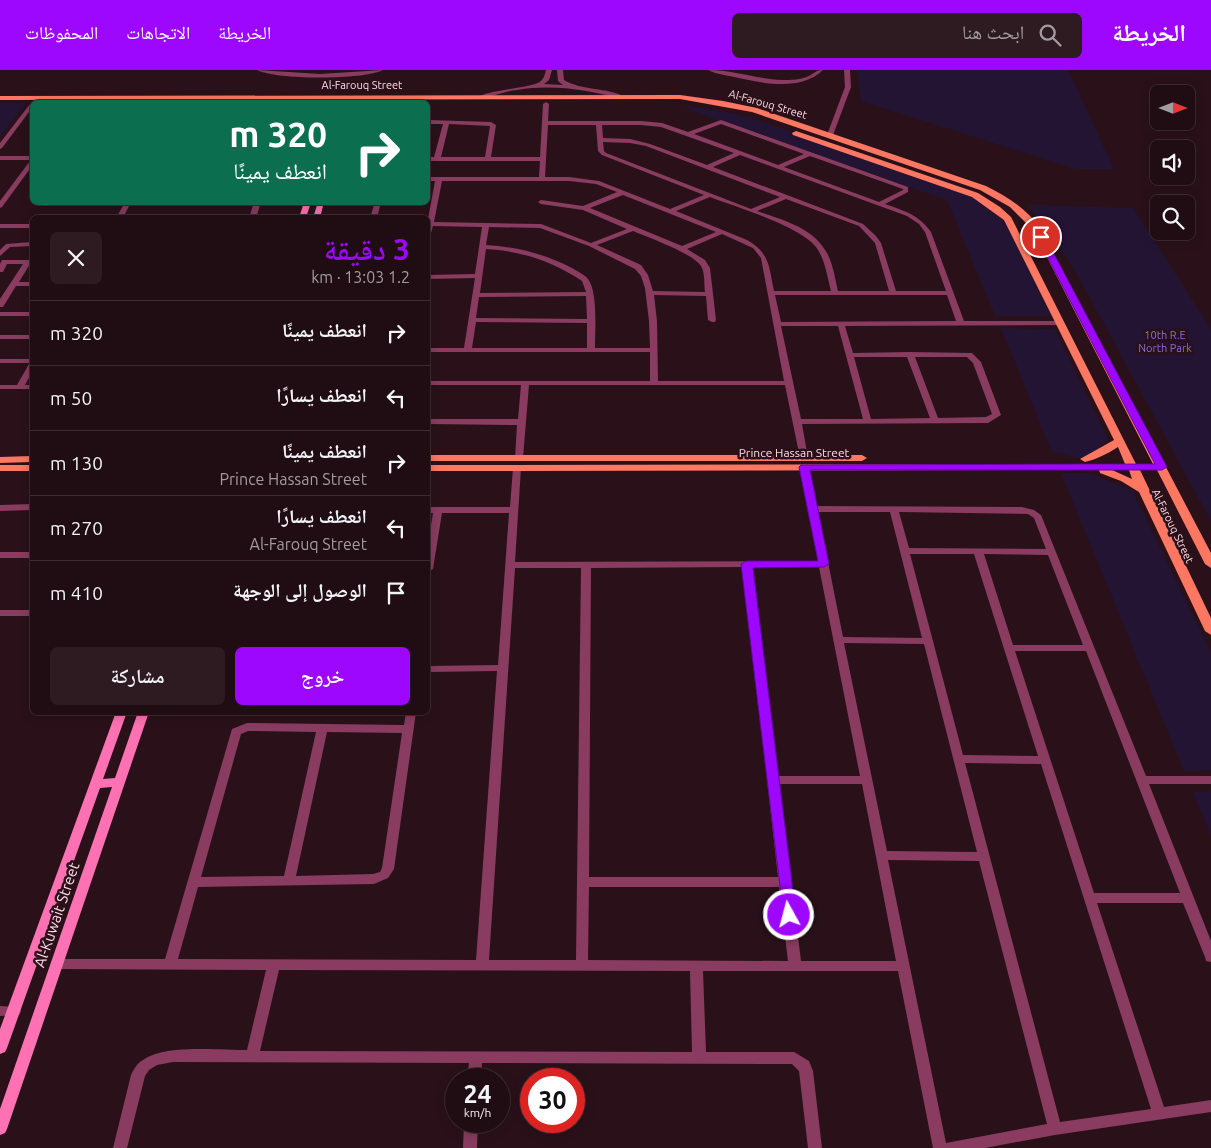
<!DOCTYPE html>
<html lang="ar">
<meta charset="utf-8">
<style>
:root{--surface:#200d13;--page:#2d1b21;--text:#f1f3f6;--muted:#a29ca0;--line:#3d2d33;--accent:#9d07fe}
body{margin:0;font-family:Ubuntu,"Noto Naskh Arabic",sans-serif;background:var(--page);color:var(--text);direction:rtl;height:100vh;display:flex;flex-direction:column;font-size:19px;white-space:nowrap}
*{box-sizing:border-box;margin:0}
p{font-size:16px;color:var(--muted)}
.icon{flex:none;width:28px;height:28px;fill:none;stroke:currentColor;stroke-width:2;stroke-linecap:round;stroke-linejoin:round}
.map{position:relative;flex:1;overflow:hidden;direction:ltr}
.drawer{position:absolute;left:30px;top:145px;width:400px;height:500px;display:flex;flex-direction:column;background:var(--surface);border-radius:8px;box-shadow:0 2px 12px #0003,0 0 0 1px var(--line);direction:rtl}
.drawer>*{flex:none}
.hud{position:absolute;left:30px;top:30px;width:400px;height:105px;border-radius:8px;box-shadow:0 2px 12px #0003,0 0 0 1px var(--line);direction:rtl;background:#0b6e4f;color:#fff;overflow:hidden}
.needle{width:32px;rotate:90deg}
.fabs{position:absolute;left:1150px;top:15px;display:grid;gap:10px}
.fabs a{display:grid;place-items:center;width:45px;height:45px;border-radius:8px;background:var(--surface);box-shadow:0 2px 12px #0003,0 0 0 1px var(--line);font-size:25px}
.speed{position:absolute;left:445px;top:998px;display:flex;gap:10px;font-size:25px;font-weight:700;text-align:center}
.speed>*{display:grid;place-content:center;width:65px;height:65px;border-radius:50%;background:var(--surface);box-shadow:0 2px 12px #0003,0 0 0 1px var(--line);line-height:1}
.speed small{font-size:12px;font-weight:400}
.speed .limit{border:8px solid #d22;background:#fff;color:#111}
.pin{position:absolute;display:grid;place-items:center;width:42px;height:42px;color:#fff;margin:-21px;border:2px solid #fff;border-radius:50%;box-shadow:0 1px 5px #0007}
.me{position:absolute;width:55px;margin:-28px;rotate:353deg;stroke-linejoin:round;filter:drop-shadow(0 0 4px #0008)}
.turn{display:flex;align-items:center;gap:18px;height:105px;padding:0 20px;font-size:22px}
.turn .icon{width:65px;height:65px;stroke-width:2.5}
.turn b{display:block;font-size:35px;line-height:42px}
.round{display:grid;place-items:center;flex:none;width:52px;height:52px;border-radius:8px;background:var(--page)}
.headline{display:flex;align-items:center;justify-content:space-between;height:85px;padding:0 20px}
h1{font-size:30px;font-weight:600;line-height:38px;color:var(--accent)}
.action{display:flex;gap:10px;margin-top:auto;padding:10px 20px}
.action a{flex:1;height:58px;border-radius:8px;background:var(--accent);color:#fff;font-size:20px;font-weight:600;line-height:58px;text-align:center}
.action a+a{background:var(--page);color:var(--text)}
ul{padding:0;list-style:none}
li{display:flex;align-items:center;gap:15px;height:65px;padding:0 20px;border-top:1px solid var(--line)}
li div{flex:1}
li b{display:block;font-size:19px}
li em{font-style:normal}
header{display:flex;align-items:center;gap:30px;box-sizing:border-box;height:70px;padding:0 25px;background:var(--accent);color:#fff}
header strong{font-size:24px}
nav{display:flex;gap:28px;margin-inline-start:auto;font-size:18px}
.search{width:350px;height:45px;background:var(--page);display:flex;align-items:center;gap:12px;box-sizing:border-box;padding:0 18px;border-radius:8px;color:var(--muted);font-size:19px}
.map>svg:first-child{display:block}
.green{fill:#231434}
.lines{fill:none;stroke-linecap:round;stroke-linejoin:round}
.minor{fill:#893c5f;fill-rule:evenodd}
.tertiary{fill:#893c5f;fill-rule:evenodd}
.secondary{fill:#fe72b3;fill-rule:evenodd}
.primary{fill:#fe7762;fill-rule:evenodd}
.route{fill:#9d07fe;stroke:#6605a5}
.labels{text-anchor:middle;stroke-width:5;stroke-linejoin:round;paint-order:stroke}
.far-street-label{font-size:11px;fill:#ffdae8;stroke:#2a1119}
.far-park-label{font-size:11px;fill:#8b6de2;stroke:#2a1119}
.street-label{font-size:12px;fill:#ffdae8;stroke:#2a1119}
.near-street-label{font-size:15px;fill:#ffdae8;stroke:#2a1119}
</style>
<header>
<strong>الخريطة</strong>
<div class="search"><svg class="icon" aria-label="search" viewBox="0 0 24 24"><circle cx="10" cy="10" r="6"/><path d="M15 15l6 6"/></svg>ابحث هنا</div>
<nav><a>الخريطة</a><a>الاتجاهات</a><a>المحفوظات</a></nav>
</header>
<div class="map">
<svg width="1211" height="1078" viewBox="0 0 1211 1078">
<rect width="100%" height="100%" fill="#2a1119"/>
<!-- green -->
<path class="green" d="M857 0H1068L1114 99H1076L861 31Z
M0 33H27L0 66Z
M680 35 733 43 763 52 975 125 1005 151 1051 246H995L947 130 716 50Z
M1028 135 1133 138 1211 259V451L1073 197Z
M1001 258 1055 259 1108 370 1085 389 1052 382Z
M1061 403H1088L1132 420 1211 583V700L1184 701Z
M1211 721V765L1193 722Z"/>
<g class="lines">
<!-- minor -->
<path class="minor" d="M257 0 320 4 383 0C364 10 276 10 257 0Z
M708 0C733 0 757 9 782 10 791 10 801 10 809 6 815 3 816 0 823 0 800 22 762 13 734 7 726 5 715 4 708 0Z
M844 0H850L851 17 833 65 830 67 827 65 845 17Z
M546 32 549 34 548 51H641L662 53 688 62 721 50 908 117V122L885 134C905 141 919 145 931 162L964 251H1060L1064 253 1060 255 845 256 853 283 910 282 972 283 981 292 1001 345 988 353 802 354 808 388 804 391 800 388 785 315H529L523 388 519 391 515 388 517 355 428 354V349H518L521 315H428V311H650V282H428V278H464L475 208 428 209V205L475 204 482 157 433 156 431 163 428 165V149L435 111H428V107H539L540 91H428V87H434L443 54H428V50L491 52 496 55 491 87H540L543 34ZM449 54 490 56 485 87H441ZM721 54 804 84 778 95 694 64ZM548 55H596L598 81 602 85 704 125 670 139 599 111 569 107H545ZM602 55H641L661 57 734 83 707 95 650 74 630 69 603 68ZM603 72 630 73 646 76 780 127 751 139 606 83 604 81ZM740 85 907 146 919 154 925 162 946 221H896L881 173 876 166 863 154 713 97ZM810 86 903 119V120L879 132 784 97ZM442 111H569L596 114 617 122 583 136 541 130 538 132 541 134 583 140 627 159 591 173 541 154 434 152ZM623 125 716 162 682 176 590 138ZM710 127C736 137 800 156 816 177 825 189 827 206 831 221H774C769 197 770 183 747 170L676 141ZM786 129 859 156 875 173 889 221H838C835 208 833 194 827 183 813 157 782 150 757 141ZM489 157 540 158 589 176 635 199 641 206 645 218 649 251 650 278H595C595 261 598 222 588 209 585 205 577 201 572 198 545 184 517 177 486 175ZM633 161C647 167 698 185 702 198 705 205 704 215 705 222L653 221 648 205 641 195 597 175ZM722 164 753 178 761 188 784 311H658L657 251 654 225 706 226 708 250 712 252H715L716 250 710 198 705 190 687 179ZM486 179C521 181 552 191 582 211L586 222 480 223ZM775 225H947L956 251 781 252ZM586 226 587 249 476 248 479 227ZM476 252 587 253V278H472ZM781 256H838L863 349H801ZM854 287H907L930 348 871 349ZM915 287H967L973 293 992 344 986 347 938 348Z
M32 33V38L2 78 0 79V73L30 34Z
M0 86H32V90H0Z
M32 90V96L2 137 0 138V131L30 91Z
M131 132 123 148H116L124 134 36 135 33 133Z
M254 132H261L256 148H249Z
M375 132H381L377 148H370Z
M0 154H32V158H0Z
M32 172V176L10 177 0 186V180L6 174Z
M2 190H32V194H30L19 212H32V216H16L3 237H0V229L23 194H7L3 202H0V194Z
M0 242H32V246H0Z
M0 265H32V269H0Z
M0 289H32V293H0Z
M29 294H32V302L25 315H32V319H0V315H17Z
M804 394 808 397 816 436 1022 437 1034 440 1041 445 1146 706H1211V714H1149L1211 871V892L1206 891 1205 887 1183 833H1097L1164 1037 1211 1030V1042L1055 1065 985 1078H933L898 901H703L706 982H794L809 991 813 1001 822 1078H808L799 1001 792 994 482 993 481 1009H467L469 993 173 992 157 995 149 1000 145 1006 127 1078H113L131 1005C134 999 137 993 143 990 164 974 220 980 247 980L266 900 57 899 52 898 51 894 52 890 57 889H165L232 659 247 653 404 655 406 642H416L394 799 388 808 374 814 198 817 178 889 476 890 497 601 428 602V596L498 595 509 443H442L433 499 428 502V474L433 443H428V437H510L513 398 517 395 521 398 515 492 818 491 800 397ZM818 442H890L922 568 843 567ZM899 442 1028 444 1034 448 1046 479 909 478ZM910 484H974L1038 686 963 685ZM984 484 1048 485 1083 575H1013ZM743 497 778 807H589L591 498ZM752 497H819L860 706H778ZM515 498H581L576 890H489ZM844 573 924 574 977 782 887 781ZM1015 581H1086L1180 823H1094ZM248 661 316 662 284 806 201 807 241 664ZM327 662 402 663 382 798 380 802 373 804 296 806ZM965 693 1041 694 1151 1039 1060 1052ZM779 714H862L896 891H801ZM888 790 979 791 1047 1054 946 1073ZM589 817H779L788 891 588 890ZM279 900 690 901 692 982 260 981Z
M32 434V440L0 441V435Z
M0 482H32V488H0Z
M0 540H32V546H0Z
M0 936 19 937 21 941 19 945 0 946Z
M464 1051H478L477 1078H463Z"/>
<!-- tertiary -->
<path class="tertiary" d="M546 0H552L549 10 544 14 563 15 558 11 557 0H563L564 10C582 21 607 17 625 27L622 29C588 20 553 14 517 20 506 21 495 26 483 28L480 26C494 19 533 18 541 11 544 8 545 4 546 0Z"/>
<!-- secondary -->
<path class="secondary" d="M304 132H311L306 148H299Z
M318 132H324L320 148H313Z
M116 642H127L103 709 115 708 138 642H149L7 1059 5 1063 0 1065V1039L112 717 100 718 7 978 5 982 0 984V959Z"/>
<!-- primary -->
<path class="primary" d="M680 25 723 31 757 38 986 116C1008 127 1027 139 1041 159L1211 483V498L1205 494 1157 400H1140L1211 548V565L1205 561 1139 422 1121 411 1100 403 1099 400 428 401V395L1125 394 1118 377C1107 384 1097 389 1085 392L1080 389 1114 370 1004 150 972 127 793 65 792 63 796 61 978 123 1000 137 1011 147 1136 394H1153L1033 160 1010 137 980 120 752 42 680 29 0 30V26ZM1112 400H1129L1132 409Z
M428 385H862L867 388 862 391H428Z
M32 386V392L0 393V387Z
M0 395H32V401H0Z"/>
</g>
<!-- route -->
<path class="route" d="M1041 165 1045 167 1167 397 1162 400H810L829 494 824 497 753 498 796 845 794 849H784L741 494 747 491H818L799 397 801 395 1155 394 1037 167Z"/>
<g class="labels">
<!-- far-street labels -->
<g class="far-street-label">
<text x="362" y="19">Al-Farouq Street</text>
<text transform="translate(768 34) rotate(16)" y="4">Al-Farouq Street</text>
<text transform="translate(1173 456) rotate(64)" y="4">Al-Farouq Street</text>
</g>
<!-- far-park labels -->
<g class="far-park-label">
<text x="1165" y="269">10th R.E<tspan x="1165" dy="13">North Park</tspan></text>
</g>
<!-- street labels -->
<g class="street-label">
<text x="794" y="387">Prince Hassan Street</text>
</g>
<!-- near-street labels -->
<g class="near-street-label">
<text transform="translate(57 845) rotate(-71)" y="5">Al-Kuwait Street</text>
</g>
</g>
</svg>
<div class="fabs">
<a><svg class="needle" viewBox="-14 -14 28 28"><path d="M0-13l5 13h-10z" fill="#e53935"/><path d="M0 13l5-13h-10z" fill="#a29ca0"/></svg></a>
<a><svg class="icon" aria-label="sound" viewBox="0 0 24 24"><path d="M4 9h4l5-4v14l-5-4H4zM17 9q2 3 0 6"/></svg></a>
<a><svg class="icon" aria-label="search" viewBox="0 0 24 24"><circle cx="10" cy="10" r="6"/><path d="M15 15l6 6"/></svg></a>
</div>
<div class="speed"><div>24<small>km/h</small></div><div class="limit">30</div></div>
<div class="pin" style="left:1041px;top:167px;background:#d93025"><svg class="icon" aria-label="arrive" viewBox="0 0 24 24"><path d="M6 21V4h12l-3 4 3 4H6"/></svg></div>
<svg class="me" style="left:789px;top:845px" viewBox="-20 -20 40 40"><circle r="17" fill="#9d07fe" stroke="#fff" stroke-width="3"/><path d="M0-11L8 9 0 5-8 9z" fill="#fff"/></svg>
<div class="hud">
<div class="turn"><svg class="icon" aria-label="right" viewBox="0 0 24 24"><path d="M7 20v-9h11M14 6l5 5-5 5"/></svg><div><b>320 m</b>انعطف يمينًا</div></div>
</div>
<section class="drawer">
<div class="headline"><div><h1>3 دقيقة</h1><p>1.2 km · 13:03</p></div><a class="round"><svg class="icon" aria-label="close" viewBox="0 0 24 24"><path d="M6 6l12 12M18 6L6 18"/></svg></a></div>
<ul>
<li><svg class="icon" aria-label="right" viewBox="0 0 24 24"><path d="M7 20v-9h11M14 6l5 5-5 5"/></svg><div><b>انعطف يمينًا</b></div><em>320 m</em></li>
<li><svg class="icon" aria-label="left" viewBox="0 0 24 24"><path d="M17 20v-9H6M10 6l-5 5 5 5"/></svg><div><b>انعطف يسارًا</b></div><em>50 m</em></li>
<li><svg class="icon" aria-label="right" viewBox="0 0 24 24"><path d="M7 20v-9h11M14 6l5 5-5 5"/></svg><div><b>انعطف يمينًا</b><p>Prince Hassan Street</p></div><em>130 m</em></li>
<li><svg class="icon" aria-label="left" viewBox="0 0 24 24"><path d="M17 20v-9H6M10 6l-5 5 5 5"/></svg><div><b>انعطف يسارًا</b><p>Al-Farouq Street</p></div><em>270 m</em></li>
<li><svg class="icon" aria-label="arrive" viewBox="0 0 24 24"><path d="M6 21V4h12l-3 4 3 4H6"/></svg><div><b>الوصول إلى الوجهة</b></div><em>410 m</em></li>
</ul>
<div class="action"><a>خروج</a><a>مشاركة</a></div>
</section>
</div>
